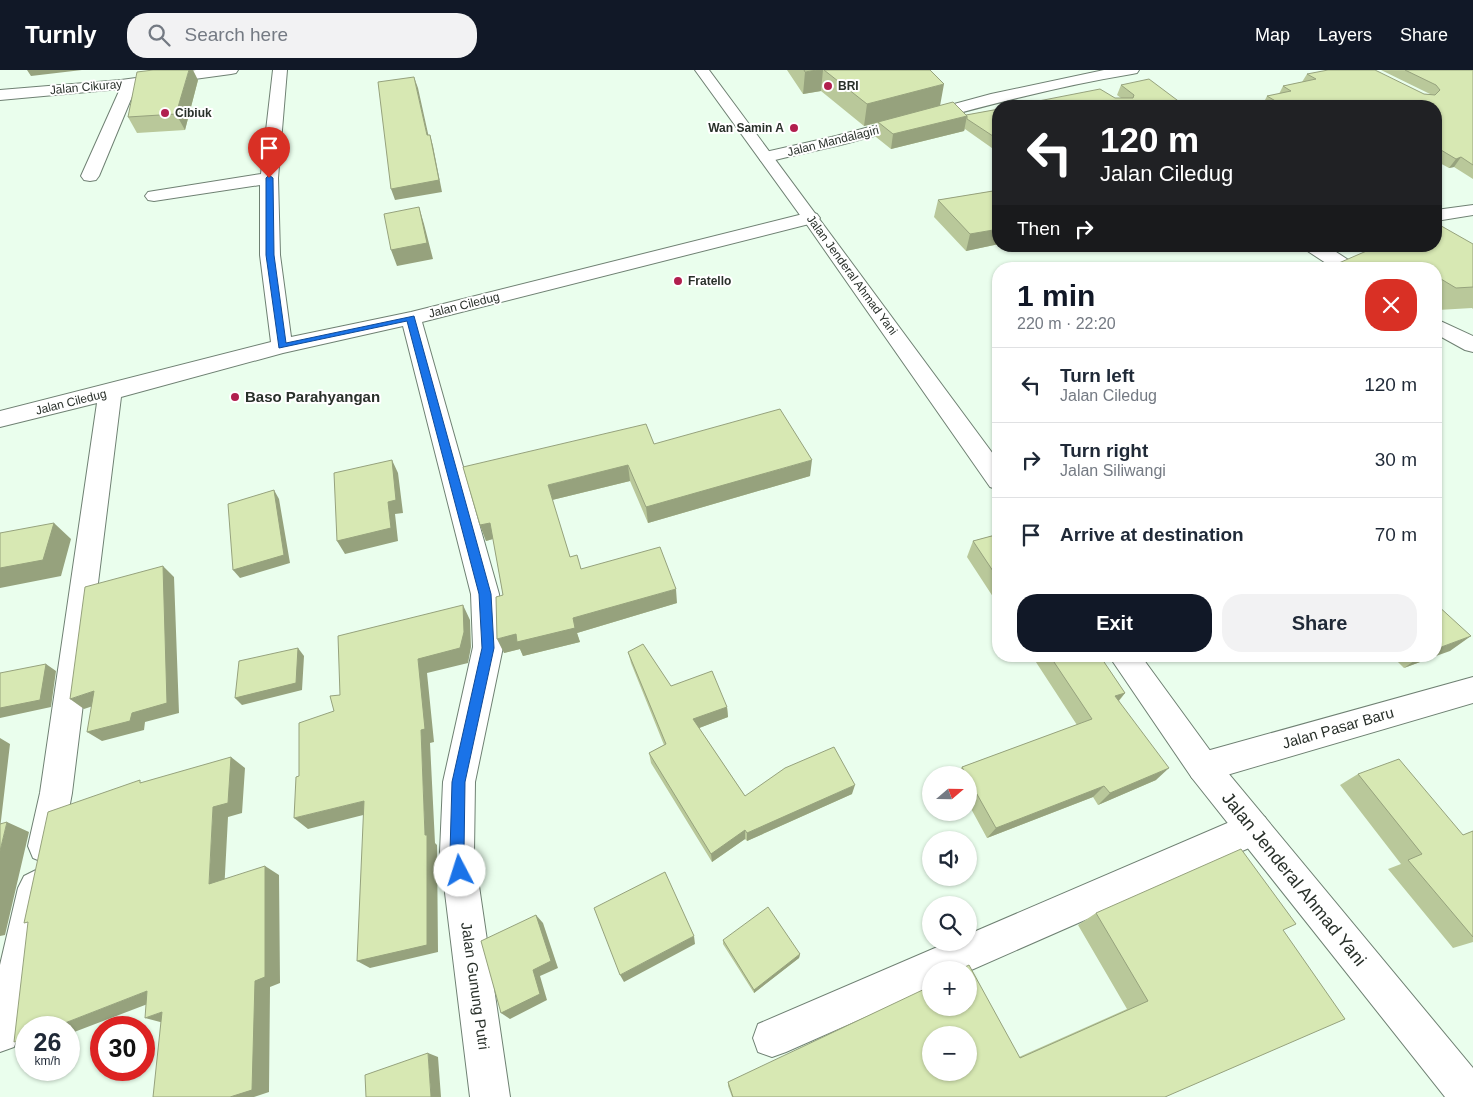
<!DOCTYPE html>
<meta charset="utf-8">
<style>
:root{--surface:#fff;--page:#f2f2f3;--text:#1f2937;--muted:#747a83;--line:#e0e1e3;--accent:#111827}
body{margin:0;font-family:Helvetica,sans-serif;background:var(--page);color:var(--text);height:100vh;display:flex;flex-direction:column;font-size:19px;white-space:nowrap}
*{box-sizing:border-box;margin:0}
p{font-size:16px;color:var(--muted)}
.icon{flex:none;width:28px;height:28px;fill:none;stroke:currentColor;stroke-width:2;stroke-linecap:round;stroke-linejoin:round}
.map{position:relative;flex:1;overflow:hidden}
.side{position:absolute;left:992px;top:192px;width:450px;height:400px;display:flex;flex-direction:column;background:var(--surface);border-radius:20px;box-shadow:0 1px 4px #0004}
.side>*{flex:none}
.top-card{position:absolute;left:992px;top:30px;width:450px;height:152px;border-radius:20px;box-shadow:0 1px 4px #0004;background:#202124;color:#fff;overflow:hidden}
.needle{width:32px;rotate:70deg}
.controls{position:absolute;left:922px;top:696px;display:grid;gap:10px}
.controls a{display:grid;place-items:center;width:55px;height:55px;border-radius:50%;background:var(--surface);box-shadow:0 1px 4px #0004;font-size:25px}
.speed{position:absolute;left:15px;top:946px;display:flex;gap:10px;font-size:25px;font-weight:700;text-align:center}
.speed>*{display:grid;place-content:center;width:65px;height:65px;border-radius:50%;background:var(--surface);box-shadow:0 1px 4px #0004;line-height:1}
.speed small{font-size:12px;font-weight:400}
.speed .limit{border:8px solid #d22;background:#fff;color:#111}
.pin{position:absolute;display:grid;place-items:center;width:42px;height:42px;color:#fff;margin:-51px -21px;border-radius:50% 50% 50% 0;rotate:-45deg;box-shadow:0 0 5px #0007}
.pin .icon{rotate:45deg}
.me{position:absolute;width:55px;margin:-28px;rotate:355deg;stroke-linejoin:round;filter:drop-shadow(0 0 4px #0008)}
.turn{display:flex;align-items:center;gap:18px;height:105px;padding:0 25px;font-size:22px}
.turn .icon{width:65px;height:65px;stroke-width:2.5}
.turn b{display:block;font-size:35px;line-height:42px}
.then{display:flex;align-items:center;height:48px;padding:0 25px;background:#0003;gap:10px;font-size:19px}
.round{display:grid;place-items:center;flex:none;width:52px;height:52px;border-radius:20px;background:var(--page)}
.head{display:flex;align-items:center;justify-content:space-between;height:85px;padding:0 25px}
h1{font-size:30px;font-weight:600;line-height:38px;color:var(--accent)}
.primary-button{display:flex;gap:10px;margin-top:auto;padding:10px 25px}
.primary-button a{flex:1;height:58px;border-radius:20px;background:var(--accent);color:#fff;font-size:20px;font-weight:600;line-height:58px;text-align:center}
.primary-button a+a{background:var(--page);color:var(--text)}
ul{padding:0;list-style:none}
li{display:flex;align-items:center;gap:15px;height:75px;padding:0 25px;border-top:1px solid var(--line)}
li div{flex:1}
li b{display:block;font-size:19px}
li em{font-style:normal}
header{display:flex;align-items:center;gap:30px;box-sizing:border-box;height:70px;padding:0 25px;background:var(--accent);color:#fff}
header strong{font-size:24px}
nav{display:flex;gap:28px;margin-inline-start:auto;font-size:18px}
.search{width:350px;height:45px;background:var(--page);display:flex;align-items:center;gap:12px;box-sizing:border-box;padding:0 18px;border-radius:20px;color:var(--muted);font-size:19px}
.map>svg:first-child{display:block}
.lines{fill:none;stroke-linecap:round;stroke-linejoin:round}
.minor-casing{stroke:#6f8173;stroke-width:2}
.major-casing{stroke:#6f8173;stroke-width:2}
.minor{fill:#fff;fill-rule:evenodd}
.major{fill:#fff;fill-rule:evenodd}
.wall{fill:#b9c89a}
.shaded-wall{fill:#96a27d}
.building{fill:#d7e8b3;stroke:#96a27d;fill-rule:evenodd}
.route{fill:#1a73e8;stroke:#114b97}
.poi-dot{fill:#b11f4e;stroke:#fff;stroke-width:2}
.labels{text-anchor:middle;stroke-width:4;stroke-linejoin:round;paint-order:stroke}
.far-poi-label{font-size:12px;font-weight:bold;fill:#29302a;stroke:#fff;text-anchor:start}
.far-street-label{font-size:12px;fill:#29302a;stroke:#fff}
.poi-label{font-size:15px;font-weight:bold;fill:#29302a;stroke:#fff;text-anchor:start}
.street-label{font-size:15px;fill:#29302a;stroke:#fff}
.near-street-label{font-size:18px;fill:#29302a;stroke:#fff}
</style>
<header>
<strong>Turnly</strong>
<div class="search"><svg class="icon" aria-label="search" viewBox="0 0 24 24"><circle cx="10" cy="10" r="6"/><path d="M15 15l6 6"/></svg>Search here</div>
<nav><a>Map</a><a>Layers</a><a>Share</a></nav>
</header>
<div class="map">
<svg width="1473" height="1027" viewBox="0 0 1473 1027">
<rect width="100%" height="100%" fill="#eafeed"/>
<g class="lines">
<defs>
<path id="minor" d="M196 0H238L236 3 231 4 136 17 99 106 96 110 90 111 84 110 81 106 120 19 0 30V20L121 10Z
M273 0H287L278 108 280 185 291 267 411 242 811 142 817 144 820 148 817 152 422 252 499 524 503 577 475 712 474 782 510 1027H470L440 782 443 712 473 577 471 524 403 256 283 283 121 327 72 723 62 776 57 788 45 793 33 788 28 776 40 723 97 333 0 357V341L271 272 260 185V115L154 131 148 130 145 126 148 122 154 121 261 104Z
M1104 0H1139L1137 3 1132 4C1035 20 943 48 848 73 821 80 794 85 767 92L761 91 759 87 761 83 836 66 991 24Z
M1473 135V145L1436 151V140Z
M1304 176H1327L1356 195 1359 199H1335L1306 180Z
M1436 249 1473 266V282L1465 280 1436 264Z
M1473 607V633L1203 712 1192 708 1187 697 1192 686 1203 682Z
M1253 742 1265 747 1270 759 1265 771 969 901 931 900V918L786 982 772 987 758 982 753 968 758 954 949 872H969V864Z
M36 800 48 806 54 818 28 937 14 977 0 982V895L18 818 24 806Z"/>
<path id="major" d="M695 0H709L999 392V420L990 417 805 152Z
M1109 586H1141L1214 686 1473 998V1027H1445L1192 708Z"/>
</defs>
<!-- minor casing -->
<use href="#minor" class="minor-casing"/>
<!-- major casing -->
<use href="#major" class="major-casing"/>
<!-- minor -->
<use href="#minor" class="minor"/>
<!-- major -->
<use href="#major" class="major"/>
</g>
<!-- wall -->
<path class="wall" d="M787 0H930L940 36 966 45 999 39V83L965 59 964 61 891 79 876 67 878 53 864 56 821 21 803 24Z
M1381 0H1473V109L1454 97 1449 98 1436 91V36H1262L1267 26 1279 24 1283 16 1302 12 1307 4 1424 24H1430Z
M198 10 185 60 137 63 128 47Z
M1121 15 1185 36 1115 28H1121L1117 25Z
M999 120V174L966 181 934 147 938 130Z
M1473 174V239L1472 238 1438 240 1436 239V199H1325Z
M654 374 810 406 648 453 630 411 552 430 570 487 581 499 677 533 577 563 580 572 523 586 520 579 504 583 503 525 493 469 486 471 480 455Z
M999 464V536L967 487 973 471Z
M628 582 671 616 727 637 728 647 699 658 745 726 852 724 747 771 745 769 712 792 651 693 649 683 664 675 631 593Z
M1032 586H1100L1125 623 1119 631 1156 710 1098 735 1093 727 987 768 969 735V705H957L962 697 1077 655Z
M1392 586H1436L1404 598Z
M1358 704 1463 765 1473 761V872L1453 878 1388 799 1401 794 1340 715Z
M1096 843 1283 860 1165 1027H732L728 1016V1012L1019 987 1127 939 1078 855Z
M723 870 800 884 799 888 754 923 723 874Z"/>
<!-- shaded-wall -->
<path class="shaded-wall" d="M27 0H82L31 6Z
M189 0H193L198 10 185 60 176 44Z
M817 0H823L821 21 803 24 805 2Z
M414 7 418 18 431 77 427 65Z
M944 14 940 36 864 56 867 34Z
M967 46 964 61 891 79 893 64Z
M430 65 433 76 442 122 395 130 391 119Z
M1461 87 1454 97 1449 98 1456 89Z
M419 137 424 154 433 189 397 196 391 180Z
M999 159V174L966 181 970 164Z
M392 390 398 403 403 443 395 444 398 471 345 484 337 471 388 432Z
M812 390 810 406 648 453 646 437Z
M628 395 630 411 552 430 548 415Z
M274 420 279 429 290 493 240 508 233 500Z
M54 453 71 469 61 506 0 518V498Z
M490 453 496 468 486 471 480 455Z
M163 496 174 507 179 643 145 652 144 660 102 671 87 662 132 643Z
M676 519 677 533 577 563 580 572 523 586 520 579 504 583 497 569 573 548Z
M463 535 470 550 471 577 468 593 427 603 434 672 430 673 435 773 437 775 438 882 370 898 357 891 425 765 418 589Z
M1471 566 1450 581 1436 586V579Z
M298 578 304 586 302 620 242 635 235 628Z
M1421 586H1436L1404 598Z
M46 594 56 601 51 637 0 648V638Z
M94 621 108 631 84 639 70 629Z
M1125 623 1114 636 1115 626Z
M727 637 728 647 694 660 693 649Z
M0 668 10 674 0 759Z
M231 687 245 698 242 743 228 747 224 823 209 814 213 737Z
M1169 698 1156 710 1098 735 1110 723Z
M855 715 852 724 747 771V763Z
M1104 716 1093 727 987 768 996 758Z
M364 731 375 742 308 759 294 748Z
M7 752 29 762 5 865 0 866V781Z
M745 760V769L712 792 711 784Z
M265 796 279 805 280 913 270 917 269 1022 254 1027H230L255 911Z
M536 845 543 853 558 898 540 906 547 930 510 949 501 943 533 900Z
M694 866 695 874 624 912 620 905Z
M800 884 799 888 754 923V920Z
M147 921 166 927 69 964V958H52Z
M162 942 164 953 145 948Z
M26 967V974L14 972Z
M428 983 438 987 441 1027H431Z"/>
<!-- building -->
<path class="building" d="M153 0H189L176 44 128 47 137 2Z
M804 0H817L805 2Z
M824 0H930L944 14 867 34Z
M1328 0H1375L1424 24 1435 25 1440 20 1436 15 1405 0H1473V95L1461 87 1456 89 1436 77V36H1284L1267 26 1291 21 1283 16 1316 9 1307 4Z
M414 7 427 65H430L439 110 391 119 378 12Z
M1149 9 1185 36H1013L1100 19 1115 28H1133L1134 25 1121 15Z
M953 32 967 46 893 64 878 52Z
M999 39V70L967 49V46L966 45Z
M999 120V159L970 164 938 130Z
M419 137 427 173 391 180 384 144Z
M1436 153 1473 174V217L1456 218 1436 206V199H1425L1422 197 1418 199H1325L1378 176H1436Z
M780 339 812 390 646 437 628 395 548 415 570 487 577 485 581 499 660 477 676 519 573 548 575 558 517 572 516 564 497 569 496 527 503 525 490 453 480 455 463 397 646 354 654 374Z
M392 390 396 430 388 432 391 458 337 471 334 403Z
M274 420 284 485 233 500 228 434Z
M54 453 43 490 0 498V463Z
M999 464V510L973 471Z
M163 496 167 633 132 643 130 651 87 662 94 621 70 629 85 517Z
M1436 534 1471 566 1436 579Z
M463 535 464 562 460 578 418 589 425 659 421 660 425 765H427V875L357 891 364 731 294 748 296 707 299 706V653L334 641 330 626 340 625 338 566Z
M643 574 671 616 712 601 727 637 693 649 745 726 785 698 834 677 855 715 747 763 745 760 711 784 649 683 666 674 628 582Z
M298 578 296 613 235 628 239 591Z
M1050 586H1100L1125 623 1115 626 1169 698 1110 723 1104 716 996 758 969 710V705H966L962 697 1092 649Z
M46 594 40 630 0 638V603Z
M231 687 228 733 213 737 209 814 265 796V907L255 911 252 1020 230 1027H153L162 942 145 948 147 921 52 958H26V967L14 972 28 852 24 853 48 742 140 710V713Z
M1399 689 1463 765 1473 761V867L1408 790 1422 784 1358 704Z
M7 752 0 781V754Z
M1241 779 1296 854 1283 860 1345 949 1165 1027H733L728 1012 931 916V938H969V900H959L969 895 1020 988 1148 931 1096 843ZM931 965H969V1002H931Z
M665 802 694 866 620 905 594 838Z
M768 837 800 884 754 920 723 870Z
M536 845 551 891 533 900 540 924 501 943 481 871Z
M428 983 431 1027H366L365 1005Z"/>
<!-- route -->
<path class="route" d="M269 105 273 108 274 185 286 273 414 246 491 524 494 578 465 712 464 782 467 801 465 806 460 808 455 806 450 782 452 712 482 578 479 524 407 251 279 278 266 185V108Z"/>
<!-- markers -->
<g class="poi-dot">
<circle cx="828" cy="16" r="5"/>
<circle cx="165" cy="43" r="5"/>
<circle cx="794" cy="58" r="5"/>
<circle cx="678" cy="211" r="5"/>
<circle cx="235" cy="327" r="5"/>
</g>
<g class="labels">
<!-- far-poi labels -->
<g class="far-poi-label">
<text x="838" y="20">BRI</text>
<text x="175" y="47">Cibiuk</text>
<text x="784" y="62" text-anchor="end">Wan Samin A</text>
<text x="688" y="215">Fratello</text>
</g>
<!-- far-street labels -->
<g class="far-street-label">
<text transform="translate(86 17) rotate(-5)" y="4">Jalan Cikuray</text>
<text transform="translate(833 71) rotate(-14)" y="4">Jalan Mandalagiri</text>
<text transform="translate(852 205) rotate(54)" y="4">Jalan Jenderal Ahmad Yani</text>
<text transform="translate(464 235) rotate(-14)" y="4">Jalan Ciledug</text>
<text transform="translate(71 332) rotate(-14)" y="4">Jalan Ciledug</text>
</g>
<!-- poi labels -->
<g class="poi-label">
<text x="245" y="332">Baso Parahyangan</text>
</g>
<!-- street labels -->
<g class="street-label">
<text transform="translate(1338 658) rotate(-16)" y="5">Jalan Pasar Baru</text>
<text transform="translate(475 916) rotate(82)" y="5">Jalan Gunung Putri</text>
</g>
<!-- near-street labels -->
<g class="near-street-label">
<text transform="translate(1294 809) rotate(51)" y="6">Jalan Jenderal Ahmad Yani</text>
</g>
</g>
</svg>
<div class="controls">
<a><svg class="needle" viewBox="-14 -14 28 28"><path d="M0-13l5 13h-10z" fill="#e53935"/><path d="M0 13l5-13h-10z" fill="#747a83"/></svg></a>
<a><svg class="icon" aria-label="sound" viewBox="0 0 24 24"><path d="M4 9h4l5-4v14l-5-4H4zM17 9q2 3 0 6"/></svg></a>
<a><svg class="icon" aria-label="search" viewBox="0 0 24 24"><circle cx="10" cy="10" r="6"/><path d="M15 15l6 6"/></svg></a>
<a>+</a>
<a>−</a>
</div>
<div class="speed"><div>26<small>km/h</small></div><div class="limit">30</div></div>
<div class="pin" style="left:269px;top:108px;background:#d93025"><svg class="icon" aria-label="arrive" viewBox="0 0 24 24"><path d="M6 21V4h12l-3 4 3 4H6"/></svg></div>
<svg class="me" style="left:460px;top:801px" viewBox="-20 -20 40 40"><circle r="19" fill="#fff"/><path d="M0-13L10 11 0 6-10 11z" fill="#1a73e8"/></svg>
<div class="top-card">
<div class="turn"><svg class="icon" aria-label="left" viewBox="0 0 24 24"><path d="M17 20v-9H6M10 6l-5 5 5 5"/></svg><div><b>120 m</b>Jalan Ciledug</div></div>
<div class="then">Then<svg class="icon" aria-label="right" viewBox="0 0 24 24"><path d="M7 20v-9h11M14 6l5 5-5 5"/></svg></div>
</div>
<section class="side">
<div class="head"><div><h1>1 min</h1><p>220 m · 22:20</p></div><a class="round" style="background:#d93025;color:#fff"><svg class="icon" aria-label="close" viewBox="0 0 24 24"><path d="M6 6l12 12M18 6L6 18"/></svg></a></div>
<ul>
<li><svg class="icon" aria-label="left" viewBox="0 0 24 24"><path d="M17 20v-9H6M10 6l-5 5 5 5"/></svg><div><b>Turn left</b><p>Jalan Ciledug</p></div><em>120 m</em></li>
<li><svg class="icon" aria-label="right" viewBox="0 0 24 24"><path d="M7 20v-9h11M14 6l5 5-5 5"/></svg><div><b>Turn right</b><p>Jalan Siliwangi</p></div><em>30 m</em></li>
<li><svg class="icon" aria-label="arrive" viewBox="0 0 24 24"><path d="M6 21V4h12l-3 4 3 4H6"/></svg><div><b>Arrive at destination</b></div><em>70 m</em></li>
</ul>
<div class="primary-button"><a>Exit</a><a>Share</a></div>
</section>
</div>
